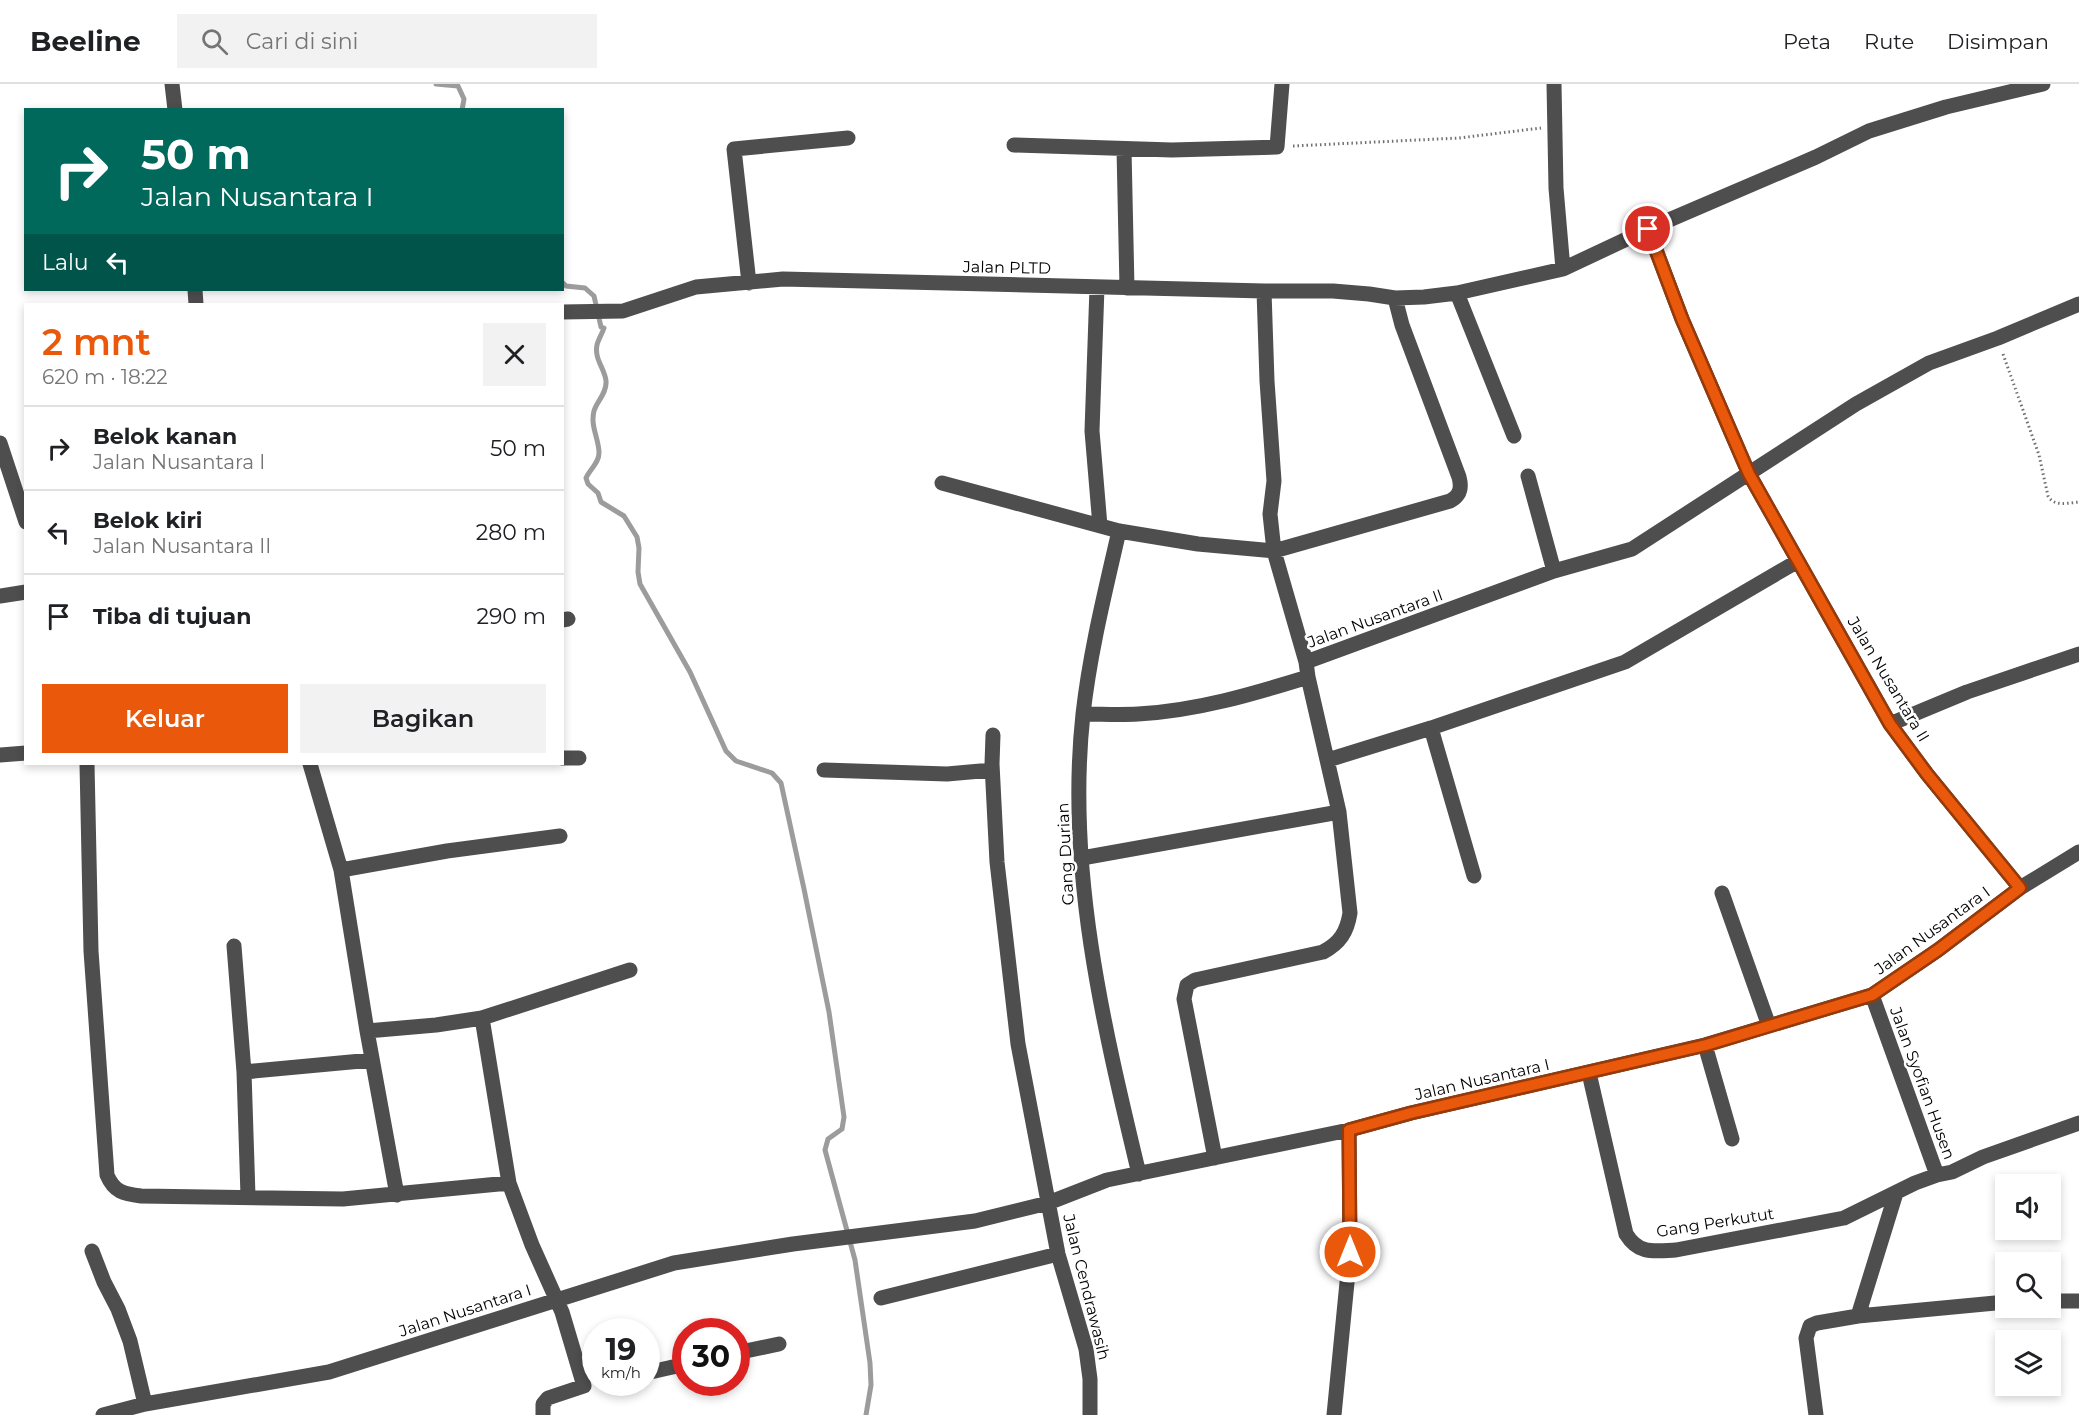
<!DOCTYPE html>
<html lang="id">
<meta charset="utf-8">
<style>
:root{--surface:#fff;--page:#f2f2f2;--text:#202124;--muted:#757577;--line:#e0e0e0;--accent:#ea580c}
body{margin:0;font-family:Montserrat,sans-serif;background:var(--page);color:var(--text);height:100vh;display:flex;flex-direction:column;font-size:22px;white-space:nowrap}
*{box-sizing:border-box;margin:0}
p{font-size:20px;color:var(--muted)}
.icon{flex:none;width:33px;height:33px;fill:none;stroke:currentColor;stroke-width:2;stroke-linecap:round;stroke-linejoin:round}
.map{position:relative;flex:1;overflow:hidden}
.details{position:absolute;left:24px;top:219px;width:540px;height:462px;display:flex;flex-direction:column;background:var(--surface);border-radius:0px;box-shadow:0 3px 9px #0003}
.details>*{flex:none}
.top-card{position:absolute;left:24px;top:24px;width:540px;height:183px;border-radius:0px;box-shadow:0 3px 9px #0003;background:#00695c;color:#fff;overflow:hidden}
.controls{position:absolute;left:1995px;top:1090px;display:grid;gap:12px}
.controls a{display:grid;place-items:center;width:66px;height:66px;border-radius:0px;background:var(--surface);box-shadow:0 3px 9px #0003;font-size:30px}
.speed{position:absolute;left:582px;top:1234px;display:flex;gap:12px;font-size:30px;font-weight:700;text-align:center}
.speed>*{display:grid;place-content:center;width:78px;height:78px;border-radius:50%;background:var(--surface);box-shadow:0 3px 9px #0003;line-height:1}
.speed small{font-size:15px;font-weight:400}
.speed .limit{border:9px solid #d22;background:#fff;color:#111}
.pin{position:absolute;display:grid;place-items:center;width:51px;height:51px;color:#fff;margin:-26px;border:3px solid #fff;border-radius:50%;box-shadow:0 2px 6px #0007}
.me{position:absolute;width:66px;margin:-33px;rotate:0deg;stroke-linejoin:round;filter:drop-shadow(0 0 4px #0008)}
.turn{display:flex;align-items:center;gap:21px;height:126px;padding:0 18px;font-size:27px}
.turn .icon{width:78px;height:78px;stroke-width:2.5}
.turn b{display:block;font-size:42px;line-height:51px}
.then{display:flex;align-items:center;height:57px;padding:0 18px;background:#0003;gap:12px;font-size:22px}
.round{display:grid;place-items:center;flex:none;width:63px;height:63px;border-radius:0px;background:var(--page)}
.head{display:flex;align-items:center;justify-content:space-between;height:102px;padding:0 18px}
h1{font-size:36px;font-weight:600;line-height:45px;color:var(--accent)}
.primary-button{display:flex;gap:12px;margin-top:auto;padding:12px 18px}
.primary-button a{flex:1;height:69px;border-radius:0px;background:var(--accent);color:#fff;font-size:24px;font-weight:600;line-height:69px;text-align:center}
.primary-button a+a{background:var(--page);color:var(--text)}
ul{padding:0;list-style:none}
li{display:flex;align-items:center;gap:18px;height:84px;padding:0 18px;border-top:2px solid var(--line)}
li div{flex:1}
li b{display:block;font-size:22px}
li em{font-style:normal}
header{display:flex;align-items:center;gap:36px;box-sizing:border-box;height:84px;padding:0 30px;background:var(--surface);border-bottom:2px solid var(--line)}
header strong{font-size:28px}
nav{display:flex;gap:33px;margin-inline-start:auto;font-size:21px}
.search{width:420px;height:54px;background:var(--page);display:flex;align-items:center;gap:15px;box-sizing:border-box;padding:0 21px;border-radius:0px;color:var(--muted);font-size:22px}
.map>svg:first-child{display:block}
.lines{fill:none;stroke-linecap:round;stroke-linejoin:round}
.stream{stroke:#9c9c9c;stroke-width:5}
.path{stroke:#707070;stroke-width:3;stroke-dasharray:1.5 3;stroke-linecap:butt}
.minor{stroke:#4e4e4e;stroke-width:15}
.route-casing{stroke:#983908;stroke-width:15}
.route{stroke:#ea580c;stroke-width:10}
.labels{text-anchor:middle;stroke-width:5;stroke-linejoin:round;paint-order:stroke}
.street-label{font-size:16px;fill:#000;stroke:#fff}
</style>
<header>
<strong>Beeline</strong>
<div class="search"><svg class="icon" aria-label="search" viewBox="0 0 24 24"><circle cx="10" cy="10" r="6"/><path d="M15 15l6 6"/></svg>Cari di sini</div>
<nav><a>Peta</a><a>Rute</a><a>Disimpan</a></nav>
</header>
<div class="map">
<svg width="2079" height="1331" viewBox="0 0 2079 1331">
<rect width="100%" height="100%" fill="#fff"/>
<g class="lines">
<!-- stream -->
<path class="stream" d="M436 0 458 2 464 15 462 26
M562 198 566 202 585 204 594 212 601 243 604 244C602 250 598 256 597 261 594 275 605 285 606 297 607 309 597 317 594 327 590 342 599 355 599 369 599 379 590 385 586 394L588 400 598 409 601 418 624 432 637 453 639 464 638 488 640 500 690 588 726 667 736 677 772 689 781 699 804 805 829 928 844 1033 842 1045 828 1055 825 1066 855 1176 870 1279 871 1301 866 1331"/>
<!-- path -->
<path class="path" d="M1293 62 1459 54 1541 44
M2003 270 2039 371 2048 412C2054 423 2068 419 2079 418"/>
<!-- minor -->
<path class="minor" d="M172 0 175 26
M1554 0 1556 104 1563 185
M1014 61 1172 66 1277 63 1282 0
M1124 65 1127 204
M1648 145 1682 235 1749 390 1890 640 1927 690 2020 804
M749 199 734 65 848 54
M1097 203 1092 347 1100 442
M195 206 196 220
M1457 209 1514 352
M562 228 623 227 696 203 783 195 1264 207H1333L1369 210 1395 214 1424 213 1457 209 1563 185 1648 145 1816 73 1869 47 1946 23 2043 0
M0 359 26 438
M1528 392 1554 487
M942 399 1119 447 1198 460 1274 467 1450 417C1460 412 1462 404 1459 393L1402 241 1395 214
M1119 447C1105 508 1090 568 1083 630 1066 785 1103 940 1139 1090
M0 512 26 508
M562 536 568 535
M1306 578 1554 487 1632 465 1856 320 1929 279 1998 254 2079 220
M1083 630C1101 630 1120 631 1138 630 1196 627 1253 610 1308 593L1306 578 1274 467 1270 430 1274 397 1267 297 1264 207
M1890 640 1967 608 2079 570
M1431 644 1474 792
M993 651 992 680 997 778 1018 960 1058 1170 1086 1265 1090 1295V1331
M0 671 26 669
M562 674H579
M1328 676 1431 644 1625 578 1798 477
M87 680 91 867 107 1091C114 1108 124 1110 141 1112L343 1115 509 1099
M310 680 341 786 367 947 397 1111
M824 686 947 690 992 686
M1082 774 1339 728
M341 786 447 767 560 752
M1722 809 1769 942
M234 862 244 988 248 1112
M1872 911 1937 1091 1952 1088 1983 1073 2079 1039
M482 934 630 886
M367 947 436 941 482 934 509 1099 532 1161 562 1228 584 1302 548 1314 543 1320V1331
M1705 961 1732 1055
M244 988 372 976
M1589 989 1626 1150C1639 1171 1654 1167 1676 1166L1844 1134 1915 1099 1937 1091
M1215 1074 1184 915 1187 901 1195 896 1323 868C1340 859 1347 848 1350 829L1339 728 1308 593
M92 1167 104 1198 118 1225 130 1257 145 1320
M881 1214 1058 1170
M2050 1217H2079
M1858 1232 1896 1109
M736 1269 779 1260
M646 1289 686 1280
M103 1331 145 1320 329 1288 674 1179 793 1160 975 1137 1048 1119 1107 1096 1349 1046 1411 1029 1705 961 1872 911 1938 866 2020 804 2079 768
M1334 1331 1350 1168 1349 1046
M1816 1331 1806 1254 1810 1242 1817 1239 1858 1232 2006 1218"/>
</g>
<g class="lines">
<defs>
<path id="route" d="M1350 1168 1349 1046 1411 1029 1706 961 1872 911 1938 866 2020 804 1927 690 1890 640 1749 390 1682 235 1648 145"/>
</defs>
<!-- route casing -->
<use href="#route" class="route-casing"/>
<!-- route -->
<use href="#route" class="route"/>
</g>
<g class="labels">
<!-- street labels -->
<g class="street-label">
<text transform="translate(1007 183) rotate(1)" y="6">Jalan PLTD</text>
<text transform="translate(1375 534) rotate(-20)" y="6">Jalan Nusantara II</text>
<text transform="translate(1889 595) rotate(59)" y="6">Jalan Nusantara II</text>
<text transform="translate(1065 770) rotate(-93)" y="6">Gang Durian</text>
<text transform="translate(1932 846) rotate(-36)" y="6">Jalan Nusantara I</text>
<text transform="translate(1482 995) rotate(-13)" y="6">Jalan Nusantara I</text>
<text transform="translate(1923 999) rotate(70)" y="6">Jalan Syofian Husen</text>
<text transform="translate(1715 1138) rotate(-9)" y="6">Gang Perkutut</text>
<text transform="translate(1087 1203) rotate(76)" y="6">Jalan Cendrawasih</text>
<text transform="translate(465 1226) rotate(-18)" y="6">Jalan Nusantara I</text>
</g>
</g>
</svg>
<div class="controls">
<a><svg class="icon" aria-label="sound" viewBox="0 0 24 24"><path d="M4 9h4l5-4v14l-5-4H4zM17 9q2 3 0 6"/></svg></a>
<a><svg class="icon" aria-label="search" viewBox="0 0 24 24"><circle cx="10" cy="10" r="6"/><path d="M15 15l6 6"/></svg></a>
<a><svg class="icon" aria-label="layers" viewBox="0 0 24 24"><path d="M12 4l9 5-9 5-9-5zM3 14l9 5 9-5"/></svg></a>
</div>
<div class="speed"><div>19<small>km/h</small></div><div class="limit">30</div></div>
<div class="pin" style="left:1648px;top:145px;background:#d93025"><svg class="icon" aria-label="arrive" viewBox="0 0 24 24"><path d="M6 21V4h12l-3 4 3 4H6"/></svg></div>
<svg class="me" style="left:1350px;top:1168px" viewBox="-20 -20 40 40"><circle r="17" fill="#ea580c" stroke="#fff" stroke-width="3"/><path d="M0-11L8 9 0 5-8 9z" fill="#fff"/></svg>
<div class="top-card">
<div class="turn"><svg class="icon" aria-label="right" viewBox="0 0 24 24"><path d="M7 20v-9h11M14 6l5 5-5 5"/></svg><div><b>50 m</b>Jalan Nusantara I</div></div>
<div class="then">Lalu<svg class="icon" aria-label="left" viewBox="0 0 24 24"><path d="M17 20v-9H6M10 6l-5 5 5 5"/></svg></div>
</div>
<section class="details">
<div class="head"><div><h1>2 mnt</h1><p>620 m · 18:22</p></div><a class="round"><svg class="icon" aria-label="close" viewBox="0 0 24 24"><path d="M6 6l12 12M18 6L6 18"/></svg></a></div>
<ul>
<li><svg class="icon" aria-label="right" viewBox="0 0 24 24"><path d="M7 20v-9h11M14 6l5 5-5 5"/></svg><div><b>Belok kanan</b><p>Jalan Nusantara I</p></div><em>50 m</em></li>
<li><svg class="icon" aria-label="left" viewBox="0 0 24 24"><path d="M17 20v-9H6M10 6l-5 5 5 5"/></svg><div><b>Belok kiri</b><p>Jalan Nusantara II</p></div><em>280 m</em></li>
<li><svg class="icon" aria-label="arrive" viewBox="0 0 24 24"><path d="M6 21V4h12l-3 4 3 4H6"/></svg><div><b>Tiba di tujuan</b></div><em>290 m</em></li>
</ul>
<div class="primary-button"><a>Keluar</a><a>Bagikan</a></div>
</section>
</div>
